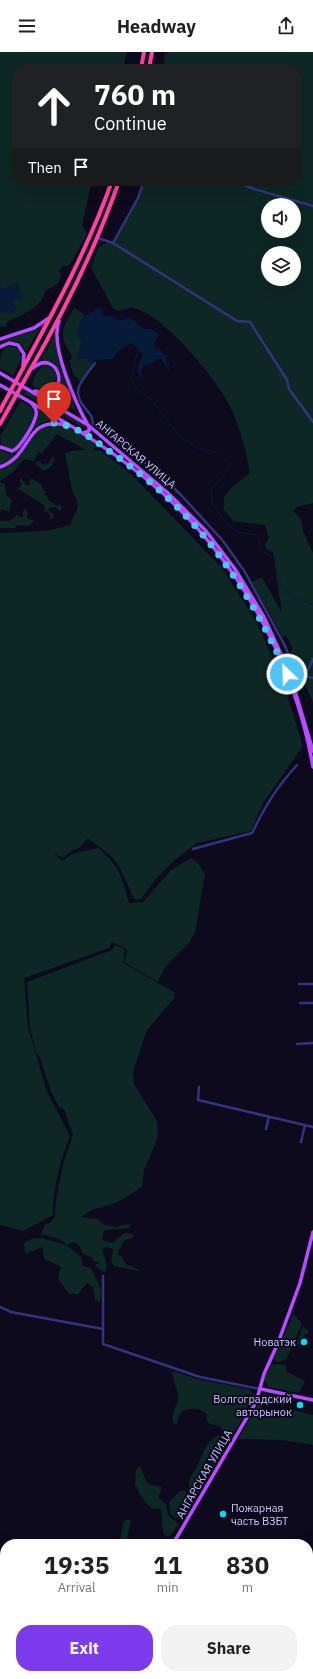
<!DOCTYPE html>
<meta charset="utf-8">
<style>
:root{--surface:#fff;--page:#f2f2f2;--text:#202124;--muted:#757577;--accent:#7c3aed}
body{margin:0;font-family:"IBM Plex Sans",sans-serif;background:var(--page);color:var(--text);height:100vh;display:flex;flex-direction:column;font-size:15px;white-space:nowrap}
*{box-sizing:border-box;margin:0}
p{font-size:13px;color:var(--muted)}
.icon{flex:none;width:22px;height:22px;fill:none;stroke:currentColor;stroke-width:2;stroke-linecap:round;stroke-linejoin:round}
.map{position:relative;flex:1;overflow:hidden}
.panel{position:absolute;left:0px;top:1487px;width:313px;height:140px;display:flex;flex-direction:column;background:var(--surface);border-radius:16px 16px 0 0;box-shadow:0 4px 16px #0002}
.panel>*{flex:none}
.banner{position:absolute;left:12px;top:12px;width:289px;height:122px;border-radius:16px;box-shadow:0 4px 16px #0002;background:#202124;color:#fff;overflow:hidden}
.fabs{position:absolute;left:261px;top:146px;display:grid;gap:8px}
.fabs a{display:grid;place-items:center;width:40px;height:40px;border-radius:50%;background:var(--surface);box-shadow:0 4px 16px #0002;font-size:20px}
.pin{position:absolute;display:grid;place-items:center;width:34px;height:34px;color:#fff;margin:-41px -17px;border-radius:50% 50% 50% 0;rotate:-45deg;box-shadow:0 0 4px #0007}
.pin .icon{rotate:45deg}
.me{position:absolute;width:44px;margin:-22px;rotate:336deg;stroke-linejoin:round;filter:drop-shadow(0 0 3px #0008)}
.turn{display:flex;align-items:center;gap:14px;height:84px;padding:0 16px;font-size:18px}
.turn .icon{width:52px;height:52px;stroke-width:2.5}
.turn b{display:block;font-size:28px;line-height:34px}
.then{display:flex;align-items:center;height:38px;padding:0 16px;background:#0003;gap:8px;font-size:15px}
.eta{display:flex;justify-content:space-evenly;align-items:center;height:68px;text-align:center}
.eta b{font-size:24px;font-weight:800;line-height:28px}
.cta{display:flex;gap:8px;margin-top:auto;padding:8px 16px}
.cta a{flex:1;height:46px;border-radius:16px;background:var(--accent);color:#fff;font-size:16px;font-weight:800;line-height:46px;text-align:center}
.cta a+a{background:var(--page);color:var(--text)}
header{display:flex;justify-content:space-between;align-items:center;height:52px;padding:0 16px;background:var(--surface);font-size:18px;font-weight:800}
.map>svg:first-child{display:block}
.green{fill:#0d2725;fill-rule:evenodd}
.water{fill:#061b3a}
.lines{fill:none;stroke-linecap:round;stroke-linejoin:round}
.stream{stroke:#061b3a;stroke-width:1}
.minor{stroke:#33337e;stroke-width:2.5}
.major{stroke:#b74dff;stroke-width:3.5}
.highway{stroke:#ff41a2;stroke-width:4}
.highway-bridge{stroke:#ff41a2;stroke-width:4}
.route{stroke:#4fc3f7;stroke-width:7;stroke-dasharray:0 12.6}
.poi-dot{fill:#00e0f1;stroke:#0d0a1d;stroke-width:1.5}
.labels{text-anchor:middle;stroke-width:4;stroke-linejoin:round;paint-order:stroke}
.street-label{font-size:11px;fill:#cbc6ff;stroke:#0d0a1d}
.poi-label{font-size:11px;fill:#cbc6ff;stroke:#0d0a1d;text-anchor:end}
</style>
<header><svg class="icon" aria-label="menu" viewBox="0 0 24 24"><path d="M4 6h16M4 12h16M4 18h16"/></svg>Headway<svg class="icon" aria-label="share" viewBox="0 0 24 24"><path d="M12 15V3M7 8l5-5 5 5M5 13v7h14v-7"/></svg></header>
<div class="map">
<svg width="313" height="1627" viewBox="0 0 313 1627">
<rect width="100%" height="100%" fill="#0d0a1d"/>
<!-- green -->
<path class="green" d="M0 0H127L123 17H17V129H92L82 173 87 182 69 214H63L58 220 62 221 58 232 45 239C42 256 22 263 8 269L5 275 1 274 0 277V261L8 259 18 239 16 232 5 237 0 234Z
M165 0H313V451L297 455 293 459 301 467 303 479 313 501V650L290 600 293 598 286 583 283 585 252 530 262 525 282 561 273 500 267 498 265 492 269 486 265 473 233 469 224 458V445L232 435 250 421C246 398 240 376 230 354 217 328 163 261 133 256 129 255 123 258 118 259L113 256 91 216 98 196 107 190 113 192 146 129H296V17H163ZM268 153H294V179H268ZM268 201H294V227H268Z
M74 256 84 262C81 273 74 280 82 290L77 306 87 307 89 310 93 308C92 318 84 322 80 330L73 321 69 309 72 306C71 300 68 298 65 292 59 278 67 268 74 256Z
M40 276 26 300 19 290 7 289 0 292V290Z
M55 284 58 303 76 359 48 343C69 337 64 306 41 308Z
M9 294 17 296 22 305 13 324 0 316C0 306 0 299 9 294Z
M48 314C61 319 57 333 46 338 40 338 35 337 32 332 35 324 37 314 48 314Z
M26 338 84 372 85 375H82L24 342Z
M21 349 33 357C37 366 21 395 12 397L5 396 1 393 0 384Z
M39 358 59 370C47 367 38 371 30 382L37 369Z
M59 373 70 376 97 392 93 398 101 399 133 424 222 516 257 571 283 630 303 694 263 751 251 779 197 791 175 808 156 827 141 847 135 848C129 838 126 827 120 816 113 803 99 796 88 786L79 796 72 799 63 806 52 800 62 809 72 802 98 796C121 816 121 824 129 851L143 850 171 818 191 806 197 810 205 822 195 880 189 891 165 915 158 930 124 910 127 902V897L112 890 109 896 24 926 28 975 47 1040 70 1084C60 1109 53 1135 53 1163L23 1179 0 1173V481L46 479 70 473 78 455 77 449 72 438 65 401 78 398H86L57 382 42 401 38 400 34 409 24 407 13 420 0 429V417C28 408 25 384 43 375 47 373 54 373 59 373Z
M0 397 4 400 13 402 15 405 0 413Z
M52 405 55 406 52 414 44 419 35 411 38 409 44 413 46 411 48 412Z
M21 426 26 433H30L29 429 31 426 41 432 44 439 51 440H45L44 442 49 446 48 448 57 454 59 452 62 454 60 459 55 455 48 456 50 460 55 462 53 463 54 466 51 467 48 459 42 461 45 458V454L15 435 19 436 22 432 19 429Z
M0 430 5 432 6 443 12 448 9 460 1 457 0 462Z
M25 456 28 460 27 466 35 469 28 474 17 473 15 476H0V469H10L17 463 22 466 23 463 22 462Z
M115 893 125 897 123 911 174 940 175 945 147 978 133 1019 134 1032 157 1069 158 1085 144 1118 142 1135 118 1150 92 1158 81 1165 97 1167 105 1173 116 1175 127 1172 131 1173 130 1176 104 1178 102 1188 112 1191 125 1181 132 1182 134 1185 124 1189 117 1202 122 1205 126 1212 140 1218 137 1219 114 1214 111 1210 113 1198C110 1195 105 1194 102 1198L106 1209 107 1217 104 1220 95 1214 96 1212H99V1210L94 1209 91 1205 83 1202 79 1193 74 1190 67 1193 60 1187 41 1182 45 1172 50 1171 55 1165 56 1147 64 1109 73 1083 64 1057 59 1055 51 1039 40 1006 36 1001 30 975 27 930 112 898Z
M42 1186 66 1193 81 1205 83 1214 91 1216 101 1237 100 1250 95 1248 93 1235 87 1231 78 1242H69L58 1227 61 1215 44 1207 43 1196 42 1195 25 1202 24 1191 32 1187Z
M295 1263 302 1272 287 1306 283 1309 277 1310 273 1307 293 1264Z
M303 1274 308 1279V1282H305L303 1285 305 1287 304 1288 295 1296Z
M272 1312 286 1313 287 1320 305 1329 299 1341 268 1335 264 1327Z
M173 1319 197 1327 248 1337 252 1340C250 1357 239 1376 227 1388L220 1374 210 1372 206 1368 207 1362C201 1356 186 1354 180 1362 178 1365 178 1369 177 1372L174 1371C169 1361 179 1354 178 1344 178 1336 171 1327 173 1319Z
M266 1344 267 1346 262 1356V1362L271 1364 286 1356 313 1363V1393L282 1388 238 1387 261 1347Z
M217 1384 220 1383 224 1387 225 1397 195 1444C191 1441 188 1436 189 1431 189 1426 193 1421 196 1417 202 1405 204 1391 217 1384Z
M140 1414 147 1431 161 1435V1439L158 1445 166 1452 168 1463 179 1472 170 1484H166L163 1481 161 1457 151 1456 142 1446 135 1432 136 1417Z
M183 1438 188 1442V1447L183 1453 176 1467 170 1461 169 1450 180 1439Z
M126 1468H131L126 1492H119L124 1469Z"/>
<!-- water -->
<path class="water" d="M18 230 20 235 19 239 23 244 20 248 15 246 12 250 17 256 14 260 0 261V234L5 237 9 236 11 233Z
M98 255 103 257 101 260 104 264H110L120 269 130 265 144 277H151L159 282 154 292 156 297 162 299 163 303 170 302 166 306 167 311 170 312 168 315 170 321 161 307H156L154 311 143 314 141 320 144 328 138 321V314L143 303 132 291 119 298 113 307 93 308 89 310 87 307 83 306 79 308 77 306 82 290C76 283 76 274 83 266 87 261 94 261 98 255Z"/>
<g class="lines">
<!-- stream -->
<path class="stream" d="M138 297 131 327 136 336 151 348 180 384 197 396 220 401 231 414 211 438 212 451 224 468
M226 471 238 480 257 483C260 497 264 501 276 508L278 524 283 539 299 548 313 552"/>
<!-- minor -->
<path class="minor" d="M234 129 254 137 313 154
M98 186 113 191 237 269 250 270 287 328 289 337 313 370
M113 191 138 146 144 129
M95 311C84 327 69 337 85 356 90 362 93 365 93 372L158 421 181 443 223 489 245 520 284 592 299 626H304L313 607
M306 624 313 626
M193 797 252 781C266 753 276 736 297 713
M299 932H313
M300 951H313
M297 992 313 991
M199 1035 198 1048 313 1075
M266 1077 269 1065
M301 1090 305 1073
M103 1224V1292L200 1325 260 1337
M0 1255 11 1260 103 1277
M92 1627 95 1622
M220 1627 221 1622"/>
<!-- major -->
<path class="major" d="M59 269C49 293 77 354 89 375V379L83 381
M0 287 34 276 49 266
M0 295 9 291 18 293 24 302 23 314
M33 316C58 294 75 348 35 339
M0 321 88 373 168 441 206 479 235 517 264 565 290 622 313 699
M0 333C50 361 100 389 145 426 232 497 294 604 313 715
M0 395 12 399C20 397 35 371 36 363 37 359 35 355 32 352
M0 415C34 403 23 364 66 373
M261 1337 313 1348
M173 1492 256 1350 264 1322 278 1291 300 1231 313 1180
M0 1554H5
M0 1558H5
M308 1568H313
M308 1572H313"/>
<!-- highway -->
<path class="highway" d="M141 17 144 0
M149 17 152 0
M23 316C56 255 89 194 112 129
M29 320C65 258 96 196 119 129
M0 359 3 353
M0 372 9 356"/>
<!-- highway-bridge -->
<path class="highway-bridge" d="M3 353 23 316
M9 356 29 320"/>
</g>
<g class="lines">
<!-- route -->
<path class="route" d="M54 371C76 373 94 388 112 401 196 459 246 530 287 622"/>
</g>
<!-- markers -->
<g class="poi-dot">
<circle cx="304" cy="1290" r="4"/>
<circle cx="300" cy="1353" r="4"/>
<circle cx="223" cy="1462" r="4"/>
</g>
<g class="labels">
<!-- street labels -->
<g class="street-label">
<text transform="translate(136 402) rotate(40)" y="4">АНГАРСКАЯ УЛИЦА</text>
<text transform="translate(204 1422) rotate(-60)" y="4">АНГАРСКАЯ УЛИЦА</text>
</g>
<!-- poi labels -->
<g class="poi-label">
<text x="296" y="1294">Новатэк</text>
<text x="292" y="1351">Волгоградский<tspan x="292" dy="13">авторынок</tspan></text>
<text x="231" y="1460" text-anchor="start">Пожарная<tspan x="231" dy="13">часть ВЗБТ</tspan></text>
</g>
</g>
</svg>
<div class="fabs">
<a><svg class="icon" aria-label="sound" viewBox="0 0 24 24"><path d="M4 9h4l5-4v14l-5-4H4zM17 9q2 3 0 6"/></svg></a>
<a><svg class="icon" aria-label="layers" viewBox="0 0 24 24"><path d="M12 4l9 5-9 5-9-5zM3 14l9 5 9-5"/></svg></a>
</div>
<div class="pin" style="left:54px;top:371px;background:#d93025"><svg class="icon" aria-label="arrive" viewBox="0 0 24 24"><path d="M6 21V4h12l-3 4 3 4H6"/></svg></div>
<svg class="me" style="left:287px;top:622px" viewBox="-20 -20 40 40"><circle r="17" fill="#4fc3f7" stroke="#fff" stroke-width="3"/><path d="M0-11L8 9 0 5-8 9z" fill="#fff"/></svg>
<div class="banner">
<div class="turn"><svg class="icon" aria-label="ahead" viewBox="0 0 24 24"><path d="M12 20V5M6 11l6-6 6 6"/></svg><div><b>760 m</b>Continue</div></div>
<div class="then">Then<svg class="icon" aria-label="arrive" viewBox="0 0 24 24"><path d="M6 21V4h12l-3 4 3 4H6"/></svg></div>
</div>
<section class="panel">
<div class="eta">
<div><b>19:35</b><p>Arrival</p></div>
<div><b>11</b><p>min</p></div>
<div><b>830</b><p>m</p></div>
</div>
<div class="cta"><a>Exit</a><a>Share</a></div>
</section>
</div>
